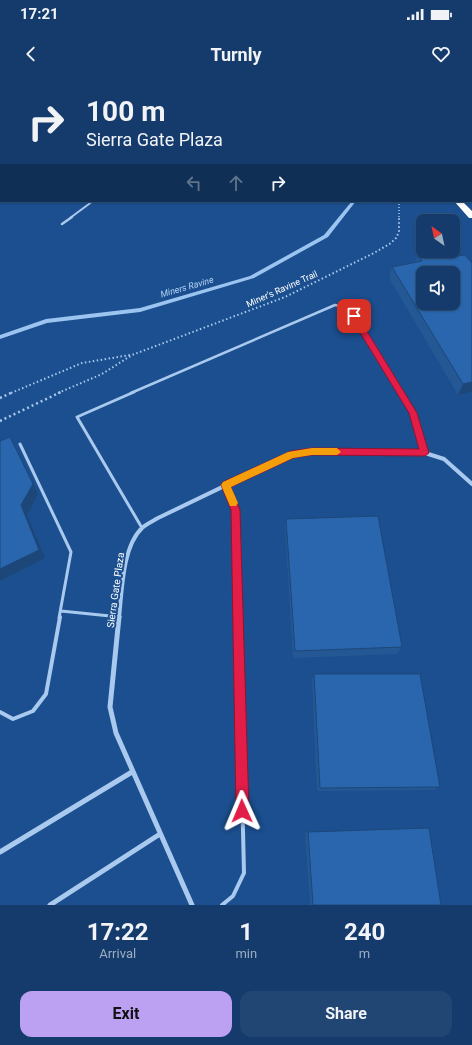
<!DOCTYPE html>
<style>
:root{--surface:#143b6b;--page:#214673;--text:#f1f3f6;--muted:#9dadc1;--line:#33557e;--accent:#bca0f2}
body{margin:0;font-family:Roboto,sans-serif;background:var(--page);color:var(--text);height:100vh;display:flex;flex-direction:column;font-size:15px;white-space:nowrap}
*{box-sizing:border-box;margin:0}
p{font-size:13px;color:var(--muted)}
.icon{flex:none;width:22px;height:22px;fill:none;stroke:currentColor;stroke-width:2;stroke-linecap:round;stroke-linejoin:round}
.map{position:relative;height:825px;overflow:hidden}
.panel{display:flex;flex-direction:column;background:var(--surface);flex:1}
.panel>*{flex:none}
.top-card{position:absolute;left:0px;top:0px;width:472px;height:122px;box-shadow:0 1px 3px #0004,0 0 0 1px var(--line);background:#143b6b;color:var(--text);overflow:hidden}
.needle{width:26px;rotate:327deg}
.tools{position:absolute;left:416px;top:134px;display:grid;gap:8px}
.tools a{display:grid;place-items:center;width:44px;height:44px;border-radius:8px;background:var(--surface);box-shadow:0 1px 3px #0004,0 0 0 1px var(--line);font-size:20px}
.pin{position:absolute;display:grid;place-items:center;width:34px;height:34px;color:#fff;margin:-17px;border-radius:8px;box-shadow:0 2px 6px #0006}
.me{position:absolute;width:44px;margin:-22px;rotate:359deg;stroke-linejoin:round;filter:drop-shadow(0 0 3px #0008)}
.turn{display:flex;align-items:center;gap:14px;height:84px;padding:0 20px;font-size:18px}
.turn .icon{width:52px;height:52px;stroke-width:2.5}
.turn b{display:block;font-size:28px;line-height:34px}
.lanes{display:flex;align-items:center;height:38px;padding:0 20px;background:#0003;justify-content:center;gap:20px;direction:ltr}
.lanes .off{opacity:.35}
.eta{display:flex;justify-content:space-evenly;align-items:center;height:68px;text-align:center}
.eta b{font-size:24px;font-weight:700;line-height:28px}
.cta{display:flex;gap:8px;margin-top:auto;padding:8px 20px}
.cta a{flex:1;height:46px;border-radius:12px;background:var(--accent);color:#111;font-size:16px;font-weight:700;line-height:46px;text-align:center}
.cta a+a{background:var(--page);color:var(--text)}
.status{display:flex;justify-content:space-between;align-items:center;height:28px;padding:0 20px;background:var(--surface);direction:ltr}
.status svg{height:11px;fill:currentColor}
header{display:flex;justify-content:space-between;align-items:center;height:52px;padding:0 20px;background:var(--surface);font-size:18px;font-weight:700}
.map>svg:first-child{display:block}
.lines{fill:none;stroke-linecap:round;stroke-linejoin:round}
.stream{fill:#9cc4f0;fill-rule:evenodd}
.path-far2{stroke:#a9c9ee;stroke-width:1.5;stroke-dasharray:1 2;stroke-linecap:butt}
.path-far1{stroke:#a9c9ee;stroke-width:2;stroke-dasharray:1.5 2.5;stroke-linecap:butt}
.path{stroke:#a9c9ee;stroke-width:2.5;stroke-dasharray:2 3;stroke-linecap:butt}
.lane-far3{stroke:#a9c9ee;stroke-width:2}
.lane-far2{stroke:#a9c9ee;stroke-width:2.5}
.lane-far1{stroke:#a9c9ee;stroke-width:3}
.lane{stroke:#a9c9ee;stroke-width:4}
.street-far2{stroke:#a9c9ee;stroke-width:2.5}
.street-far1{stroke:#a9c9ee;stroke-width:4}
.street{stroke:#a9c9ee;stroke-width:5}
.highway{fill:#fff;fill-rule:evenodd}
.wall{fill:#245895}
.shaded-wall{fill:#1d4779}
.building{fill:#2a66ad;stroke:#1d4779;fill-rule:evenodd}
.route{fill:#e11d48;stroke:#92132f}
.slow{fill:#f59e0b}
.labels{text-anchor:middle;stroke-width:4;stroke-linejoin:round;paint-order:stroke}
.far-water-label{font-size:9px;font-style:italic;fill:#b5d3f5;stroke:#1b4f8f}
.far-street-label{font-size:9px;fill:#fff;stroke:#1b4f8f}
.street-label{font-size:10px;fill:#fff;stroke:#1b4f8f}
</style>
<div class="status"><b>17:21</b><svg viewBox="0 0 49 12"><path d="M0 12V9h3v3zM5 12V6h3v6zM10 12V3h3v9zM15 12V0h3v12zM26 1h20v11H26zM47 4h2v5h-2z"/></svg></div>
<header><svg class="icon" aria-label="back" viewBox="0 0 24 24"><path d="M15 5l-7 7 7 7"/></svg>Turnly<svg class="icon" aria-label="heart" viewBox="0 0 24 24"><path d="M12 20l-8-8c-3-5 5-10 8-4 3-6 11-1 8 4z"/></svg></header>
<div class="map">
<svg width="472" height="825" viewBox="0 0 472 825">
<rect width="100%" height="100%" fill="#1b4f8f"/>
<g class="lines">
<!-- stream -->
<path class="stream" d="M382 0H387L389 1H384Z
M463 0H468L466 1H461Z
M471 101H472V105H471Z
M352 121H356L328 157 254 198 140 232 47 243 0 259V255L46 239 140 228 250 196 324 155Z"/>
<!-- path-far2 -->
<path class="path-far2" d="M399 121V138"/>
<!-- path-far1 -->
<path class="path-far1" d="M11 313 82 283 130 275
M58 313 102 294 132 275 285 217 374 173 391 163 396 158 399 152V137"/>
<!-- path -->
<path class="path" d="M0 318 13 312
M0 341 61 312"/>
<!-- lane-far3 -->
<path class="lane-far3" d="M109 0 111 1
M70 138 93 121"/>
<!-- lane-far2 -->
<path class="lane-far2" d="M62 144 72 137
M131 313 335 225 349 228 401 313"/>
<!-- lane-far1 -->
<path class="lane-far1" d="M134 312 77 337 142 448
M400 312 413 333 425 373
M20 364 71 472 59 538
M226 405 236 430 238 538
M61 531 120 537"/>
<!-- lane -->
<path class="lane" d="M0 632 13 639 33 631 46 614 60 537
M222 825 233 816 244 793 238 537"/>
<!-- street-far2 -->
<path class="street-far2" d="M13 1 15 0"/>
<!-- street-far1 -->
<path class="street-far1" d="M119 538C122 512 122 467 142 448 146 444 153 441 158 438L291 374 312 372 425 373 444 379 472 404"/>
<!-- street -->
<path class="street" d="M119 537 110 627 116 653 192 825
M0 772 132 692
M50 825 160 754"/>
<!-- highway -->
<path class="highway" d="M289 0H297V1H289Z
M443 0H450V1H443Z
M471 36H472V42H471Z
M454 121H462L472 131V138H469Z"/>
</g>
<!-- wall -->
<path class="wall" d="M137 0H211L208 1H138Z
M417 175 472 183V312L458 315 389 198 392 187 415 182Z
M286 439 402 567 397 574 293 578 285 448Z
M314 594 440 707 433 710 317 711 312 600Z
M308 752 441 825H310L305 753Z"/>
<!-- shaded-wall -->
<path class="shaded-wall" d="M175 0H211L208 1H172Z
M1 75V90L0 91V76Z
M472 302V312L458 315 463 304Z
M10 357 38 414 27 435 45 478 0 501V489L21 425Z"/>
<!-- building -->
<path class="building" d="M151 0H175L172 1H153Z
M1 19V75L0 76V20Z
M436 172 441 178 465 175 472 183V302L463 304 392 187 422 181 417 175ZM423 193H453V223H423Z
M10 357 33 404 21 425 39 470 0 489V361Z
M378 436 402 567 295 571 286 439Z
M314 594H420L440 707 320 708Z
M429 748 441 825H313L308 752Z"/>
<!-- route -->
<path class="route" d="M354 234 357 235 417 333 429 373 425 376 312 375 293 378 231 407 240 430 249 731 247 735 242 737 238 735 236 731 231 430 221 405 223 402 291 371 312 368 419 369 409 333 350 236Z"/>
<!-- slow -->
<path class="slow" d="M312 368H337L341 372 337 375H312L293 378 231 407 238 423 236 426H230L221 405 223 402 288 372Z"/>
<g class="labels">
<!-- far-water labels -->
<g class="far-water-label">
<text transform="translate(187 207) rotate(-16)" y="3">Miners Ravine</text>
</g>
<!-- far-street labels -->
<g class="far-street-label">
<text transform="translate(282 209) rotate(-24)" y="3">Miner's Ravine Trail</text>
</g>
<!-- street labels -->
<g class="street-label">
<text transform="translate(115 510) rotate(-82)" y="4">Sierra Gate Plaza</text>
</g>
</g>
</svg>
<div class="tools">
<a><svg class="needle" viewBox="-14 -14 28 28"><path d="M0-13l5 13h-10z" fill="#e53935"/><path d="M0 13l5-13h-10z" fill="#9dadc1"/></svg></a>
<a><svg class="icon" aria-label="sound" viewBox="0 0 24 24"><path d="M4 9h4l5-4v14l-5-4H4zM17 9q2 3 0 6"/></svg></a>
</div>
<div class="pin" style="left:354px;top:236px;background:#d93025"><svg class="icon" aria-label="arrive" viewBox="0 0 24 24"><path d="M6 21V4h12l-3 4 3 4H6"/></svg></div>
<svg class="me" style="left:242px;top:731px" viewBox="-20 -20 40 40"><path d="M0-17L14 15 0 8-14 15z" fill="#e11d48" stroke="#fff" stroke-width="4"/></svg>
<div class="top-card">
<div class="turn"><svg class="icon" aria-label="right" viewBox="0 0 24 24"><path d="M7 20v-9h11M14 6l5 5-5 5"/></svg><div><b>100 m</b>Sierra Gate Plaza</div></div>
<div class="lanes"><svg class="icon off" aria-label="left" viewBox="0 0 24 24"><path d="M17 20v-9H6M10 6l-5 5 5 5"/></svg><svg class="icon off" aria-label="ahead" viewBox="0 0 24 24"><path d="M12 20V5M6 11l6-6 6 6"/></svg><svg class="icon" aria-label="right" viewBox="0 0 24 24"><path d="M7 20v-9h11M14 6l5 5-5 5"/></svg></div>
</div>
</div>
<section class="panel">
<div class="eta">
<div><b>17:22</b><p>Arrival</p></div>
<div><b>1</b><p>min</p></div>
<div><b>240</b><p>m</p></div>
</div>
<div class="cta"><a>Exit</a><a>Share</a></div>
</section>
